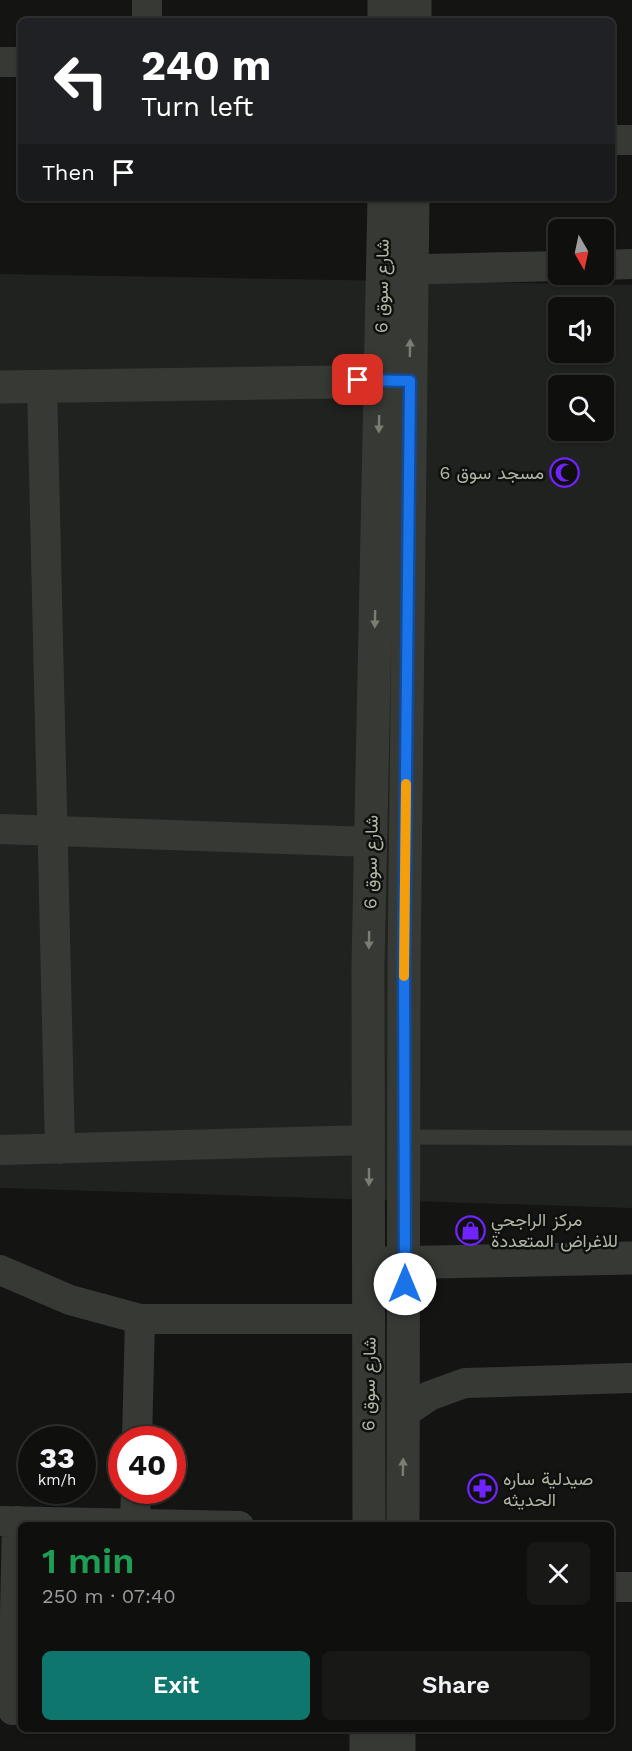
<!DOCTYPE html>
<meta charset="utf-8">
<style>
:root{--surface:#0f100e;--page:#181917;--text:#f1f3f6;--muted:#9b9d9e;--line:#2f302e;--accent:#0f766e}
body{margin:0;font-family:"Work Sans",Vazirmatn,sans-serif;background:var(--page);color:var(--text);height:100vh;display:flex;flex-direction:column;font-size:22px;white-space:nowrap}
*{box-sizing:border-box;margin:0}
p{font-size:20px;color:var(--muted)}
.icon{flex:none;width:33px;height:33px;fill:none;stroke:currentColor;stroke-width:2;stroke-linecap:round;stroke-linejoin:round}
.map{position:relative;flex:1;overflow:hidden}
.side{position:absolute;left:18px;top:1522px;width:596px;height:210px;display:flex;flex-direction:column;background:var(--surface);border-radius:9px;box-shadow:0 2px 4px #0004,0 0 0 2px var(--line)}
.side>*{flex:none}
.guide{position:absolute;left:18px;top:18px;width:597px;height:183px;border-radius:9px;box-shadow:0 2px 4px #0004,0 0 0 2px var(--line);background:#202124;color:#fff;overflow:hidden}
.needle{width:39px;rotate:171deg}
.controls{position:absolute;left:548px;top:219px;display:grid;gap:12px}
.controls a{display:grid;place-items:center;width:66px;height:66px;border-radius:9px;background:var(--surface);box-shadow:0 2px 4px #0004,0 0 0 2px var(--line);font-size:30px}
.speed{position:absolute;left:18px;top:1426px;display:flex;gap:12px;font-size:30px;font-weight:700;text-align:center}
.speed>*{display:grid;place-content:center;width:78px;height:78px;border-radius:50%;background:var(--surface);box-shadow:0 2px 4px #0004,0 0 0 2px var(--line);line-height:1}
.speed small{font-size:15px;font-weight:400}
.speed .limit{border:9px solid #d22;background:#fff;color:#111}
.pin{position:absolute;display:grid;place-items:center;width:51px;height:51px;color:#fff;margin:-26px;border-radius:12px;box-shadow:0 3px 9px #0006}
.me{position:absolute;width:66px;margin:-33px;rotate:0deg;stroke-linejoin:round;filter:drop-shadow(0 0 4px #0008)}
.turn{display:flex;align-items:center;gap:21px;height:126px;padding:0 24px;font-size:27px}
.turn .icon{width:78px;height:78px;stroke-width:2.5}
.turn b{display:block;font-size:42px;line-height:51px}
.then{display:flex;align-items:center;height:57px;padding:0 24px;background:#0003;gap:12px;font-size:22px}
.round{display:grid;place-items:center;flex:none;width:63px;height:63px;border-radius:9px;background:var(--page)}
.headline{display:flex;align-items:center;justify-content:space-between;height:102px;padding:0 24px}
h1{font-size:36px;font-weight:600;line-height:45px;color:#1e9e55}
.action{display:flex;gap:12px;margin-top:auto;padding:12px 24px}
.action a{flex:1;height:69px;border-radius:9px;background:var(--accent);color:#fff;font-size:24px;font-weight:600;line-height:69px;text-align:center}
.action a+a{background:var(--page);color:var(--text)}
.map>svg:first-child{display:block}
.built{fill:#20221f;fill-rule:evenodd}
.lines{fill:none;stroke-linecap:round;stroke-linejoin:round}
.service{stroke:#373a34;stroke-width:15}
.minor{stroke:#373a34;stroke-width:30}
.tertiary{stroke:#373a34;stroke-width:33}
.oneway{fill:#797e72}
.route-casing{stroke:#114b97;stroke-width:15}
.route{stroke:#1a73e8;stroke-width:10}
.slow{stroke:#f59e0b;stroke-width:10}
.labels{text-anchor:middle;stroke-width:5;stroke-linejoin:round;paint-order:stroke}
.street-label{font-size:18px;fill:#afb6a4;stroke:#0f100e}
.poi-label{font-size:18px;fill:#afb6a4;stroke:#0f100e;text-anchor:start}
</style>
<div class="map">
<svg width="632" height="1751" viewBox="0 0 632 1751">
<rect width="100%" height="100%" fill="#141513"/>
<!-- built -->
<path class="built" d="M0 274 632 285V1208L0 1188ZM558 308H603V352H558ZM558 386H603V430H558Z"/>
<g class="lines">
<!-- service -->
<path class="service" d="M405 1137 632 1138"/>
<!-- minor -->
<path class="minor" d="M147 21V0
M0 62H21
M612 140H632
M603 265 632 264
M387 270 558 266
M42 386 60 1149
M0 829 371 842
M0 1150 369 1140
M0 1270 70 1300 140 1319H370
M404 1413 429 1396 465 1383 632 1378
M137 1440 140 1319
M0 1521 239 1526
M135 1523 136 1491
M610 1587H632
M13 1710 17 1521"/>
<!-- tertiary -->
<path class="tertiary" d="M384 21V0
M415 21V0
M0 387 402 381
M385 1263 632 1258
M369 1526 368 966 384 198
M403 1526 404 966 413 198
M366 1751V1730
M399 1751V1730"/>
</g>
<!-- one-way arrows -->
<defs><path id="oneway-solid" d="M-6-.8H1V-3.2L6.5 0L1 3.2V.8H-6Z" transform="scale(1.5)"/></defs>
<g class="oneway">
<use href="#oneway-solid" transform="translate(410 348) rotate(-89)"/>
<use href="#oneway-solid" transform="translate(379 424) rotate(91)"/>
<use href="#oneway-solid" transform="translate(375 619) rotate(91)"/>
<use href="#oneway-solid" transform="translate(369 940) rotate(91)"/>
<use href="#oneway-solid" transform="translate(369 1177) rotate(90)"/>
<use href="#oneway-solid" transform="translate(403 1467) rotate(-89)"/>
</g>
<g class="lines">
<defs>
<path id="route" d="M358 380 410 381 404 966 405 1284"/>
</defs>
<!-- route casing -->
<use href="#route" class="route-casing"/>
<!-- route -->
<use href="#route" class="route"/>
<!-- slow -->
<path class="slow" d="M404 976 406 784"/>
</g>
<!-- icons -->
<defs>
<symbol id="mosque-ring" viewBox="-11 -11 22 22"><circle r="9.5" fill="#0f100e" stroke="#7023fd" stroke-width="1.5"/><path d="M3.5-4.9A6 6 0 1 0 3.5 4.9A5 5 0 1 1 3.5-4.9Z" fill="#7023fd"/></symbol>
<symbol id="shop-ring" viewBox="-11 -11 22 22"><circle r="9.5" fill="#0f100e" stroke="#7023fd" stroke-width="1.5"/><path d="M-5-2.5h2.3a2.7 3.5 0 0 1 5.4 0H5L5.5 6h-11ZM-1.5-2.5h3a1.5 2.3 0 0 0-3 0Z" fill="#7023fd"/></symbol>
<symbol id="pharmacy-ring" viewBox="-11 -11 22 22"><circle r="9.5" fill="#0f100e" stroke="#7023fd" stroke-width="1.5"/><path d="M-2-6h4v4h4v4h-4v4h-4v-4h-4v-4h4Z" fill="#7023fd"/></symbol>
</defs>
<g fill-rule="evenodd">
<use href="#mosque-ring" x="548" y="456" width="33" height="33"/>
<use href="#shop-ring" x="454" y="1214" width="33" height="33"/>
<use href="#pharmacy-ring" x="466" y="1472" width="33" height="33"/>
</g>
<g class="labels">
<!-- street labels -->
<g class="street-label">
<text transform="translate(382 286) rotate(-89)" y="6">شارع سوق 6</text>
<text transform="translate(371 862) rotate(-89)" y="6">شارع سوق 6</text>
<text transform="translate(369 1384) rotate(-89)" y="6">شارع سوق 6</text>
</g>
<!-- poi labels -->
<g class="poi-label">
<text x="544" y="479" text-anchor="end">مسجد سوق 6</text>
<text x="491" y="1226">مركز الراجحي<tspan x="491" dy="21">للاغراض المتعددة</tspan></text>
<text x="503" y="1485">صيدلية ساره<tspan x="503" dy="21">الحديثه</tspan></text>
</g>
</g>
</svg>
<div class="controls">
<a><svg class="needle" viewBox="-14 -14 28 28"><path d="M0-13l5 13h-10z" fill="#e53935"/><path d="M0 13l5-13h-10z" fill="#9b9d9e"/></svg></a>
<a><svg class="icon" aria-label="sound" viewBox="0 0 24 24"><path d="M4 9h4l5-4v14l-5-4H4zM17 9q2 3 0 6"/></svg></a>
<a><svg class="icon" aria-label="search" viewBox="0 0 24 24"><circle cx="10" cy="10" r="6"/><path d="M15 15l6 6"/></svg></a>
</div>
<div class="speed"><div>33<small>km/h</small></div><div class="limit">40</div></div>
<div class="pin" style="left:358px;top:380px;background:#d93025"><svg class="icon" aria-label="arrive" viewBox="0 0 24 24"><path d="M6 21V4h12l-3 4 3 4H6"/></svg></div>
<svg class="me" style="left:405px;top:1284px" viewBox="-20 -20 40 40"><circle r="19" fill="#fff"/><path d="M0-13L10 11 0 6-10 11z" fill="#1a73e8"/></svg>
<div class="guide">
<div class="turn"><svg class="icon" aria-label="left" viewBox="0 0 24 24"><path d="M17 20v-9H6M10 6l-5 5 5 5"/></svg><div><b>240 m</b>Turn left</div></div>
<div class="then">Then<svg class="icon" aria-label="arrive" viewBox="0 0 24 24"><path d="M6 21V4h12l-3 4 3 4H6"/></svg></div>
</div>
<section class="side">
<div class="headline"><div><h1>1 min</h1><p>250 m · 07:40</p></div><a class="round"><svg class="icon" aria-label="close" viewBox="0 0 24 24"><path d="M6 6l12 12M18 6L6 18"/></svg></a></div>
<div class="action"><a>Exit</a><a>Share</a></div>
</section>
</div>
